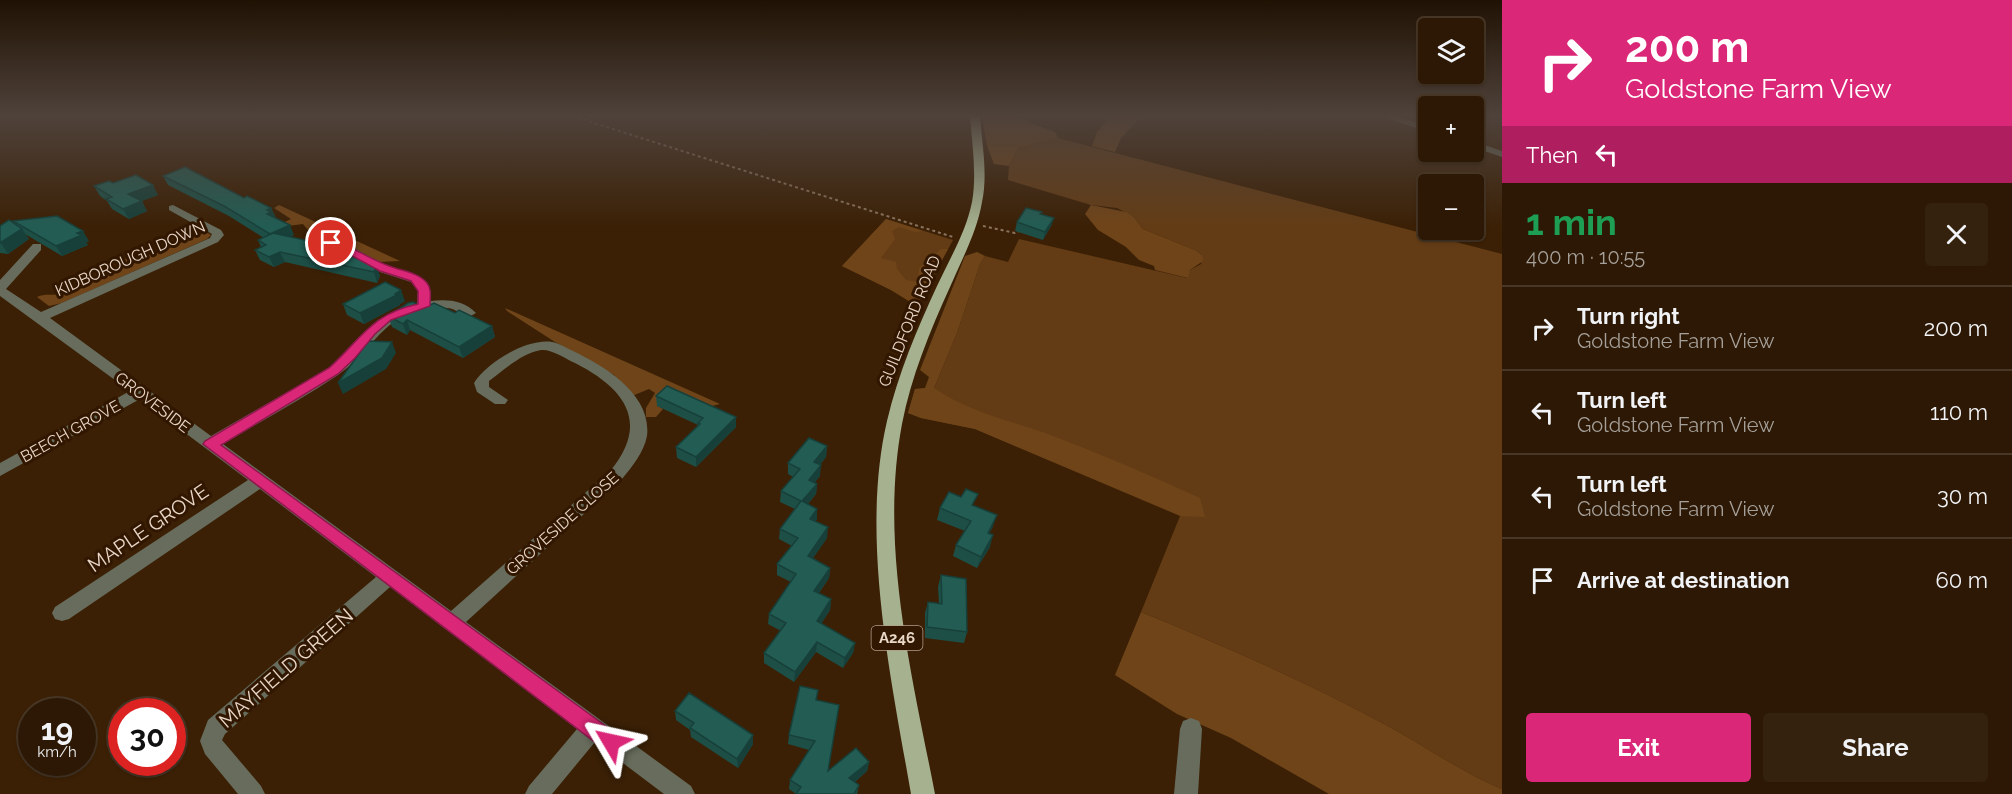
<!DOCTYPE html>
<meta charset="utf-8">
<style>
:root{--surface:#2c1804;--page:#34210e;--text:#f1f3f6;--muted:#a6a09a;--line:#483726;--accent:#db2777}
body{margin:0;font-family:Raleway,sans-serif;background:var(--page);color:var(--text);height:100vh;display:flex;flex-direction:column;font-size:22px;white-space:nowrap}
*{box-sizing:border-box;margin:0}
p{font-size:20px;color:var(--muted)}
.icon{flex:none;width:33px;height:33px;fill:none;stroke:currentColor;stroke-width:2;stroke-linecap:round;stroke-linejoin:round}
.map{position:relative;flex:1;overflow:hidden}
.panel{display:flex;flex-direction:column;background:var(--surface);width:510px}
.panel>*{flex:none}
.banner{background:#db2777;color:#fff;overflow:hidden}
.fabs{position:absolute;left:1418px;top:18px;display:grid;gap:12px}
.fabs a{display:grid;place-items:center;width:66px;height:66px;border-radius:6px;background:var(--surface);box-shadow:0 2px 4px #0004,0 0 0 2px var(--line);font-size:30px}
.speed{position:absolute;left:18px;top:698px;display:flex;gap:12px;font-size:30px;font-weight:700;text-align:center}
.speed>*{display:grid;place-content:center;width:78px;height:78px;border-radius:50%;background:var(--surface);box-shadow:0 2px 4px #0004,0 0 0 2px var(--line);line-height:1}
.speed small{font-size:15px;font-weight:400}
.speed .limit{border:9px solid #d22;background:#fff;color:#111}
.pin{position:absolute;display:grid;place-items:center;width:51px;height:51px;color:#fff;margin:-26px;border:3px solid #fff;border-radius:50%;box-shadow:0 2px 6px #0007}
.me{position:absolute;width:66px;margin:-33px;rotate:306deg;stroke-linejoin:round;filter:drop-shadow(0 0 4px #0008)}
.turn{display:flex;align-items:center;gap:21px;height:126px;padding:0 24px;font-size:27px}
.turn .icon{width:78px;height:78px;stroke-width:2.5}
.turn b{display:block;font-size:42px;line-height:51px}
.then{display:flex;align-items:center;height:57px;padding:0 24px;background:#0003;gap:12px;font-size:22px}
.round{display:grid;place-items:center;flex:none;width:63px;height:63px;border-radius:6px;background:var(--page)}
.summary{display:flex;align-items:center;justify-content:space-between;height:102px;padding:0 24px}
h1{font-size:36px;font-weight:700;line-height:45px;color:#1e9e55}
.action{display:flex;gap:12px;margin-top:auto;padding:12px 24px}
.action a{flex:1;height:69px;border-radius:6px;background:var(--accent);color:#fff;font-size:24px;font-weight:700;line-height:69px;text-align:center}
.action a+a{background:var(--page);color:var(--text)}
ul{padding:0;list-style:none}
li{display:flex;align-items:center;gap:18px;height:84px;padding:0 24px;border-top:2px solid var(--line)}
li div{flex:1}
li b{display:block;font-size:22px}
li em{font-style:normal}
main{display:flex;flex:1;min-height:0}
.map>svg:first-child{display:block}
.green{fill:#633c15}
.forest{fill:#6f4419}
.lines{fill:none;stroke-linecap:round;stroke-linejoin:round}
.path{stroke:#8a735e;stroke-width:2;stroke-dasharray:3 3;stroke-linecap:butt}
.minor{fill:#676c5c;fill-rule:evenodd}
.major{fill:#a6b18f;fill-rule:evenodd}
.wall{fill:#1d4f47}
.shaded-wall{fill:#18403a}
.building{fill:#225c53;stroke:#18403a;stroke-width:1.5}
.route{fill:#db2777;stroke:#8e194d;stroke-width:1.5}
.labels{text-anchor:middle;stroke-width:6;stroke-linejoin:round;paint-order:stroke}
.shield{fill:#311600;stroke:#b29d8c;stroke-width:1.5}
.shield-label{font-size:15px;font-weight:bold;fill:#e9d7c8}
.street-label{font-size:16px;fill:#e9d7c8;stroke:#311600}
.near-street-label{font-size:20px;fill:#e9d7c8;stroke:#311600}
</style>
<main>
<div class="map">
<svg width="1502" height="794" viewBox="0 0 1502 794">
<rect width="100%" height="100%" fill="#3b2005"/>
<!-- green -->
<path class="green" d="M1058 138 1502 254V789C1461 772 1425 746 1386 725 1307 682 1224 646 1141 612L1180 516 975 429 921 418 908 413 915 389 934 388 957 333 980 264 985 256 1008 262 1019 239 1187 278 1190 270 1201 264 1202 255 1195 250 1143 229 1134 217 1117 208 1091 205 1008 180 1009 166 1018 148Z
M886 219 953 240 917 306 891 290 842 266Z"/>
<!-- forest -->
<path class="forest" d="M982 116H1012L1055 132 1058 138 1018 148 1009 166 994 164 987 146Z
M1111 116H1142L1121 138 1115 152 1092 146 1097 132Z
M279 205 400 261 379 262 347 244 308 230 303 224 272 228 291 219 274 208Z
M1091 205 1126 212 1134 217 1143 229 1195 250 1202 255 1203 261 1190 270 1188 278 1155 270 1154 266 1139 260 1126 247 1098 230 1085 214Z
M886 219 923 231 915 232 899 227 892 231 895 239 881 258 896 262 897 269 906 280 918 282 919 268 941 249H948L917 306 891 290 842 266Z
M206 232 211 235 207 239 62 303 49 306 37 297C45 293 51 296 59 294 81 288 101 278 121 269L120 261 138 254 153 255Z
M977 252 985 256 980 264 957 333 934 388C970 413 1013 421 1053 436 1103 455 1152 476 1200 498L1205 517 1181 516 975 429 921 418 908 413 915 389 925 388 929 377 920 370 965 256Z
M505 308 720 404 704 408 658 406 663 409 656 417H646V408L655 393 649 389 632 396 614 375 555 342 507 311Z
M1141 612C1224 646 1307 682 1386 725 1425 746 1461 772 1502 789V794H1329L1231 738 1177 714 1115 675Z"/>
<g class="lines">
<!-- path -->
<path class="path" d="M572 116 953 237
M983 226 1015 233 1019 231"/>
<!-- minor -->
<path class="minor" d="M1381 116H1395L1428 126V132Z
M1473 141 1502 151V157L1473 147Z
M173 205 221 230 224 235 218 242 50 318 211 436 329 368 378 320 402 307 417 304 418 290 411 282 380 272 345 252 308 239V235C331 230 369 258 389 267 400 271 415 272 424 280 431 286 430 293 431 301 447 299 464 300 476 313L469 317C461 315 456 309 448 308 388 302 377 348 338 375 301 400 261 421 223 444L451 611 610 471C651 422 624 388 575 363 564 358 552 349 541 350 522 353 504 370 489 381V387L508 400 505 404H495L477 392 474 383C486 363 527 338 552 342 559 343 566 348 573 351 604 366 652 394 647 436 644 452 632 467 622 479L466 622 691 786 695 794H664L595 742 552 794H525L529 786 577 729 390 587 225 734 222 740 261 786 265 794H238L205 754 200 741 208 720 376 577 260 489 69 619 62 621 55 619 52 613 55 607 248 480 140 399 0 476V463L130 391 0 296V280L33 244H41V250L6 289 41 312 210 238 212 234 169 210V206Z
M1191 718 1199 721 1202 729 1198 794H1174L1180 729 1183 721Z"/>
<!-- major -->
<path class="major" d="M970 116H980C982 144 988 174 982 202 977 232 962 259 950 287 930 331 911 377 902 424 879 546 912 675 935 794H911C891 678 860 537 887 421 898 374 917 329 937 286 950 258 966 232 972 202 977 174 972 144 970 116Z"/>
</g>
<!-- wall -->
<path class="wall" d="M163 176 244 198 271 208 276 218 294 235 290 237 318 243 320 246 376 266 380 276 377 283 285 262 274 267 260 260 255 250 261 247 258 240 264 238 229 216 168 185Z
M113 183 158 195 141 201 147 211 129 219 112 209 107 201 100 196 94 186Z
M1041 214 1054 218 1051 226 1043 240 1015 231 1017 222Z
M13 221 89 241 86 242 88 245 62 256 25 234 29 239 8 254 0 253V226L16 225Z
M405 301 400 304V305L364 324 347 315 343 304Z
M424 308 455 313 492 326 495 337 463 358 410 330 407 335 392 327 388 316Z
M656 396 736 427 696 467 677 458 676 447 698 425 657 406Z
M827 446 826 457 820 465V476L814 483 817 484 816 494 808 504 817 509V519L815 521 827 538 813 558 830 568 829 578 819 593 831 599 830 610 821 624 855 643 853 653 843 668 816 652 794 682 764 663V653L781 631 768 624 769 614 791 582 777 575V564L792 546 779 539 780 529 795 509 780 502 781 491 793 477 788 474V463Z
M974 506 993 526 989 534 990 547 977 568 953 556 956 545 965 531 937 520 940 508Z
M941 575 967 632 964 643 925 638V613L928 602 939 603 938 587Z
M817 700 828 770 869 762 867 771 855 782 859 785 857 794H796L789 789 790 780 809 750 788 744 789 735Z
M675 711 753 744 738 768 691 737 690 730 676 720Z"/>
<!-- shaded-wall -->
<path class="shaded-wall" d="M153 185 158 195 134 204 128 194Z
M142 201 147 211 129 219 123 209Z
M271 208 276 218 267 214V210Z
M1054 218 1051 226 1043 240 1045 232Z
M290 225 294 235 275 244 270 234Z
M22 229 29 239 8 254 1 243Z
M83 231 89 241 86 242 88 245 62 256 56 246Z
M280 252 285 262 274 267 269 257Z
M376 266 380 276 377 283 374 272Z
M401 290 405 301 400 304V305L364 324 360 313Z
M407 320 410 330 407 335 403 324Z
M492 326 495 337 463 358 459 347Z
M392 342 396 353 386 369 343 394 338 383Z
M736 417V427L696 467V457Z
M827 446 826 457 813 473 814 462Z
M821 465 820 476 808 491 809 480Z
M817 484 816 494 801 512 802 501Z
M817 509V519L809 529 810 519Z
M997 515 993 526 984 544 988 533Z
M828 527 827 538 807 567 808 556Z
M993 535 990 547 977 568 981 557Z
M830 568 829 578 813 601 814 591Z
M831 599 830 610 816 632 817 621Z
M817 642 816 652 794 682 795 672Z
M855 643 853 653 843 668 845 658Z
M753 735V744L738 768 737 759Z
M869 762 867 771 848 788 849 778Z"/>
<!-- building -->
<path class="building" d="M185 167 244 198 247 196 271 208 267 210 271 212 267 214 290 225 270 234 224 206 163 176Z
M136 175 153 185 128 194 142 201 123 209 106 199 112 197 94 186 109 181 113 183Z
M1026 208 1042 212 1040 214 1054 218 1045 232 1017 222Z
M57 216 83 231 77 233 82 235 56 246 13 221Z
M9 220 22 229 0 243V226Z
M273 233 318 243 315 245 337 250 376 266 374 272 280 252 269 257 255 250 266 245 258 240Z
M385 282 401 290 395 294 397 295 360 313 343 304Z
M413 302 424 308 434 303 455 313 459 310 492 326 459 347 407 320 403 324 388 316 408 303Z
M368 341 392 342 382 358 338 383Z
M667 386 736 417 696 457 676 447 700 424 698 423 703 418 656 396Z
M809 438 827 446 814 462 821 465 809 480 817 484 802 501 817 509 810 519 828 527 808 556 830 568 814 591 831 599 817 621 855 643 845 658 817 642 795 672 764 653 786 623 769 614 796 574 777 564 798 538 780 529 801 501 781 491 800 469 788 463Z
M966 489 978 494 972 505 997 515 988 533 993 535 981 557 956 545 971 521 940 508 949 492 961 497Z
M941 575 966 579 967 632 927 627 928 602 942 604Z
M800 686 818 690 816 700 839 705 828 771 856 748 869 762 849 778 859 785 854 794H796L801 787 790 780 815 741 789 735Z
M689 693 753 735 737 759 690 728 694 723 675 711Z"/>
<!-- sky -->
<linearGradient id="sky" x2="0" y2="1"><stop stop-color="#201203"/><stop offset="0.51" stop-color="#4f423b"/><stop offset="1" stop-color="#4f423b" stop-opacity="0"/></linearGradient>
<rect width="1502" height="227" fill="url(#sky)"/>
<!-- route -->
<path class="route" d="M331 240C353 246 370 260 392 267 403 271 419 273 427 283 432 289 430 298 430 306L391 320 375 334 355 358 338 374 221 445 618 735 621 742 618 749 611 752 604 749 203 444 205 441 329 368C362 338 371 314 418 304V291L411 281 380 271 345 252 327 245 325 243Z"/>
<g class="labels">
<!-- shield labels -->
<rect class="shield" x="871.5" y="626" width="51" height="24" rx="4.5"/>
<g class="shield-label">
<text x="897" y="643">A246</text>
</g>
<!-- street labels -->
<g class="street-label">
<text transform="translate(130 258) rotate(-24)" y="6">KIDBOROUGH DOWN</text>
<text transform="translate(909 321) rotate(-68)" y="6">GUILDFORD ROAD</text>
<text transform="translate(153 402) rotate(37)" y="6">GROVESIDE</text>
<text transform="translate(70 431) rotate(-29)" y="6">BEECH GROVE</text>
<text transform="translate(562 523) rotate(-42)" y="6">GROVESIDE CLOSE</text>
</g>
<!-- near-street labels -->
<g class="near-street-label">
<text transform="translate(148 528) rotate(-34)" y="7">MAPLE GROVE</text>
<text transform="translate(286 668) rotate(-41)" y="7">MAYFIELD GREEN</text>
</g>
</g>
</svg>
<div class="fabs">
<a><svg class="icon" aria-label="layers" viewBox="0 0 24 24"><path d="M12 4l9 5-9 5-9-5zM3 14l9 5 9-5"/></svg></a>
<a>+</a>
<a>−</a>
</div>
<div class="speed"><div>19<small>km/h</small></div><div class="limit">30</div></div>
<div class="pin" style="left:331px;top:243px;background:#d93025"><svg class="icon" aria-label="arrive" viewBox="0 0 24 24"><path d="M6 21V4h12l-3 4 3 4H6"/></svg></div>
<svg class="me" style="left:611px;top:742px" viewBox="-20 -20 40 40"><path d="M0-17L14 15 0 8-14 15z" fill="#db2777" stroke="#fff" stroke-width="4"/></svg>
</div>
<section class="panel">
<div class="banner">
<div class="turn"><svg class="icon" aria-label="right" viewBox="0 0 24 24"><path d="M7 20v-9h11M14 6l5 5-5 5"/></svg><div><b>200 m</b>Goldstone Farm View</div></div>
<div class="then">Then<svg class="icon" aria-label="left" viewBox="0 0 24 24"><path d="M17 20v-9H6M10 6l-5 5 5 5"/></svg></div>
</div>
<div class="summary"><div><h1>1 min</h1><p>400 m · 10:55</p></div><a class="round"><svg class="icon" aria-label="close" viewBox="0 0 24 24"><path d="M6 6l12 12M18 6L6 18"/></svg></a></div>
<ul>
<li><svg class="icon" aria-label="right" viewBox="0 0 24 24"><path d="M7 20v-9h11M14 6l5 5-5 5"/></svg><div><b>Turn right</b><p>Goldstone Farm View</p></div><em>200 m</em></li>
<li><svg class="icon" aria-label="left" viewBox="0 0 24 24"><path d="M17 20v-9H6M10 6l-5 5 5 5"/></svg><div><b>Turn left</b><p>Goldstone Farm View</p></div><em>110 m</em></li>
<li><svg class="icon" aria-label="left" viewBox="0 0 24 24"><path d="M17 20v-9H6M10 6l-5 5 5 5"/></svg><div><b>Turn left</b><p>Goldstone Farm View</p></div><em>30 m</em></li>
<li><svg class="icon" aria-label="arrive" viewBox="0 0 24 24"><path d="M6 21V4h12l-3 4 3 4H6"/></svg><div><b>Arrive at destination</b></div><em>60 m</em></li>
</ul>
<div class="action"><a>Exit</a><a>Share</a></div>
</section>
</main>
